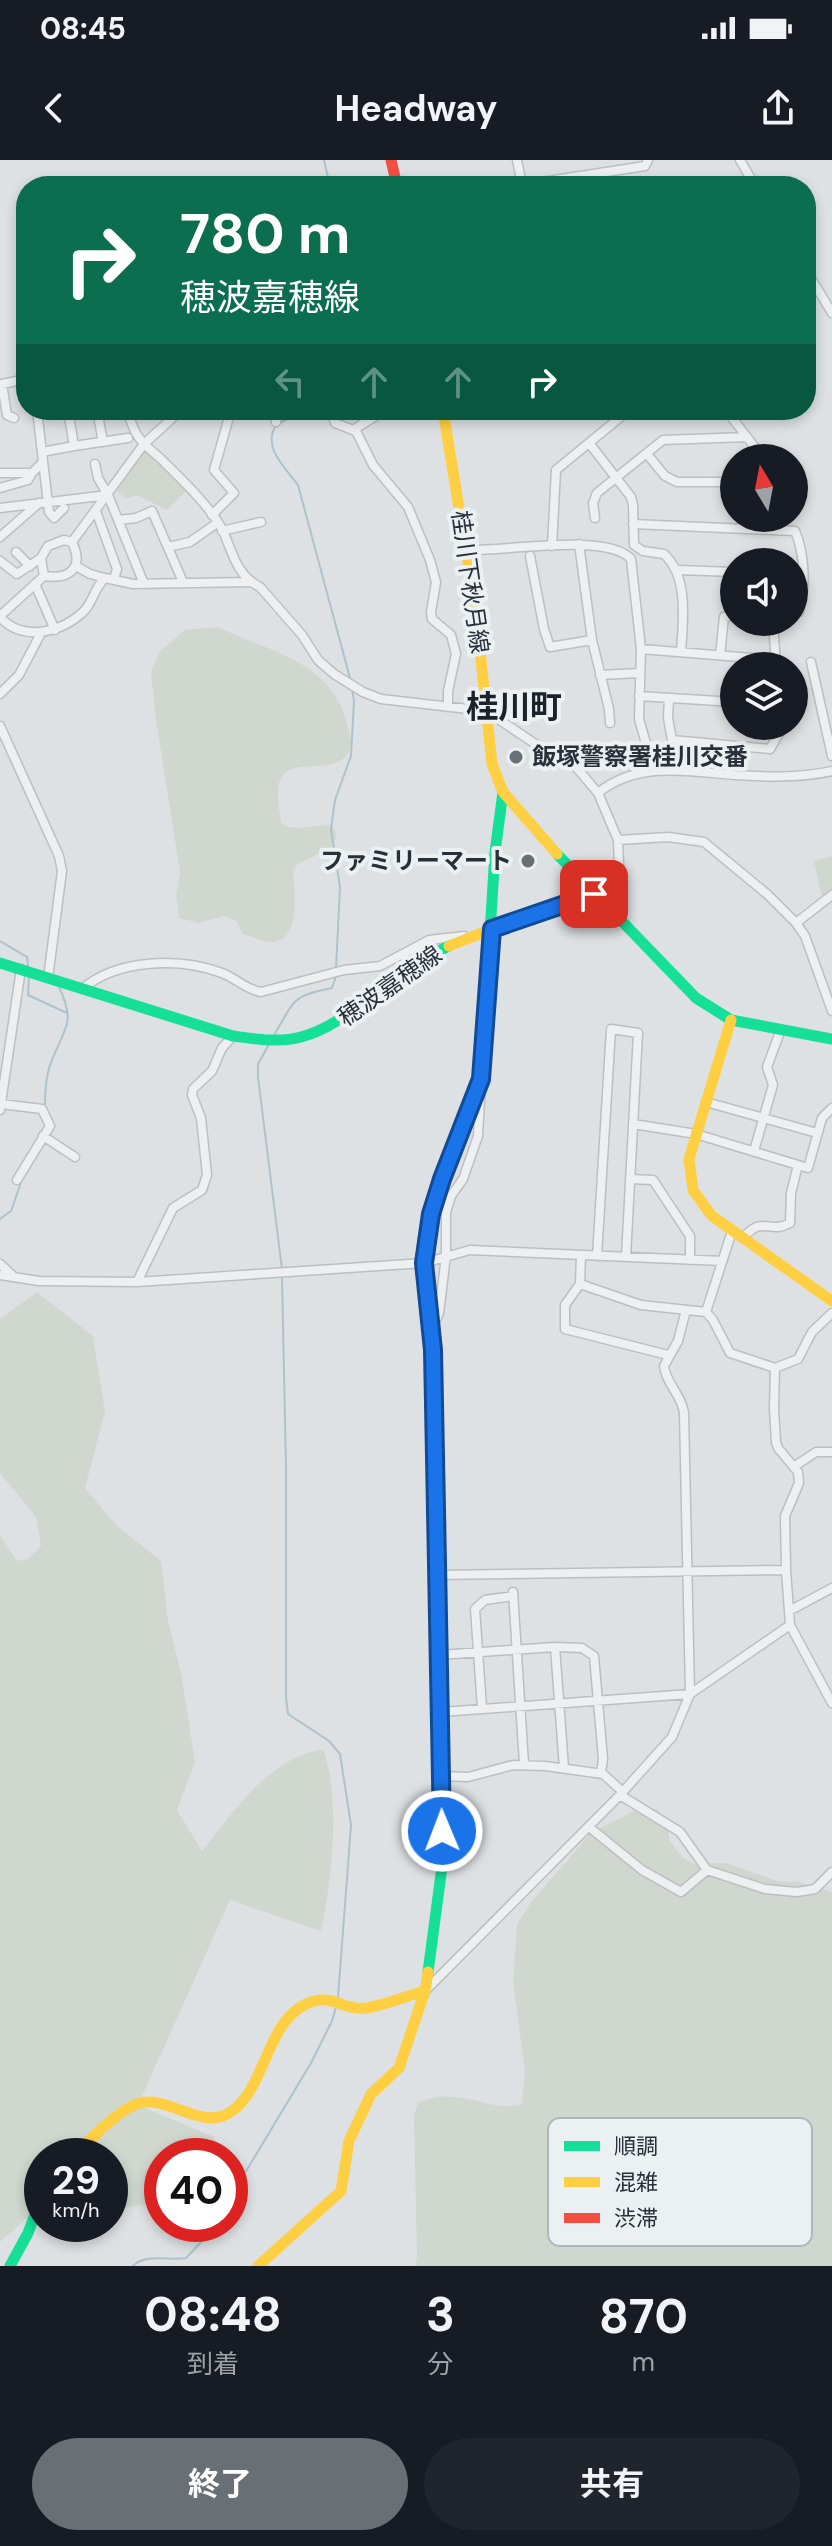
<!DOCTYPE html>
<html lang="ja">
<meta charset="utf-8">
<style>
:root{--surface:#171b24;--page:#20242c;--text:#f1f3f6;--muted:#9ea1a6;--accent:#686f75}
body{margin:0;font-family:"DM Sans","Noto Sans JP",sans-serif;background:var(--page);color:var(--text);height:100vh;display:flex;flex-direction:column;font-size:30px;white-space:nowrap}
*{box-sizing:border-box;margin:0}
p{font-size:26px;color:var(--muted)}
.icon{flex:none;width:44px;height:44px;fill:none;stroke:currentColor;stroke-width:2;stroke-linecap:round;stroke-linejoin:round}
.map{position:relative;height:2106px;overflow:hidden}
.panel{display:flex;flex-direction:column;background:var(--surface);flex:1}
.panel>*{flex:none}
.banner{position:absolute;left:16px;top:16px;width:800px;height:244px;border-radius:32px;box-shadow:0 4px 12px #0003;background:#0b6e4f;color:#fff;overflow:hidden}
.needle{width:52px;rotate:350deg}
.controls{position:absolute;left:720px;top:284px;display:grid;gap:16px}
.controls a{display:grid;place-items:center;width:88px;height:88px;border-radius:50%;background:var(--surface);box-shadow:0 4px 12px #0003;font-size:40px}
.speed{position:absolute;left:24px;top:1978px;display:flex;gap:16px;font-size:40px;font-weight:700;text-align:center}
.speed>*{display:grid;place-content:center;width:104px;height:104px;border-radius:50%;background:var(--surface);box-shadow:0 4px 12px #0003;line-height:1}
.speed small{font-size:20px;font-weight:400}
.speed .limit{border:12px solid #d22;background:#fff;color:#111}
.pin{position:absolute;display:grid;place-items:center;width:68px;height:68px;color:#fff;margin:-34px;border-radius:16px;box-shadow:0 4px 12px #0006}
.me{position:absolute;width:88px;margin:-44px;rotate:359deg;stroke-linejoin:round;filter:drop-shadow(0 0 6px #0008)}
.turn{display:flex;align-items:center;gap:28px;height:168px;padding:0 32px;font-size:36px}
.turn .icon{width:104px;height:104px;stroke-width:2.5}
.turn b{display:block;font-size:56px;line-height:68px}
.lanes{display:flex;align-items:center;height:76px;padding:0 32px;background:#0003;justify-content:center;gap:40px;direction:ltr}
.lanes .off{opacity:.35}
.eta{display:flex;justify-content:space-evenly;align-items:center;height:136px;text-align:center}
.eta b{font-size:48px;font-weight:700;line-height:56px}
.button{display:flex;gap:16px;margin-top:auto;padding:16px 32px}
.button a{flex:1;height:92px;border-radius:48px;background:var(--accent);color:#fff;font-size:32px;font-weight:700;line-height:92px;text-align:center}
.button a+a{background:var(--page);color:var(--text)}
.status{display:flex;justify-content:space-between;align-items:center;height:56px;padding:0 40px;background:var(--surface);direction:ltr}
.status svg{height:22px;fill:currentColor}
header{display:flex;justify-content:space-between;align-items:center;height:104px;padding:0 32px;background:var(--surface);font-size:36px;font-weight:700}
.map>svg:first-child{display:block}
.green{fill:#d0d7cf}
.lines{fill:none;stroke-linecap:round;stroke-linejoin:round}
.stream{stroke:#aec2cc;stroke-width:2}
.street-casing{stroke:#bcbfc1;stroke-width:11}
.street{stroke:#edeff0;stroke-width:8}
.fast{stroke:#16e098;stroke-width:11}
.slow{stroke:#ffcf43;stroke-width:11}
.jam{stroke:#f24e42;stroke-width:11}
.route-casing{stroke:#114b97;stroke-width:20}
.route{stroke:#1a73e8;stroke-width:14}
.poi-dot{fill:#686f75;stroke:#ebf0f3;stroke-width:3}
.labels{text-anchor:middle;stroke-width:8;stroke-linejoin:round;paint-order:stroke}
.street-label{font-size:24px;fill:#28313a;stroke:#ebf0f3}
.poi-label{font-size:24px;font-weight:bold;fill:#28313a;stroke:#ebf0f3;text-anchor:start}
.district-label{font-size:32px;font-weight:bold;fill:#1a222a;stroke:#ebf0f3}
.key{fill:#ebf0f3;stroke:#b0b7bc;stroke-width:2}
.key-label{font-size:22px;fill:#28313a}
</style>
<div class="status"><b>08:45</b><svg viewBox="0 0 49 12"><path d="M0 12V9h3v3zM5 12V6h3v6zM10 12V3h3v9zM15 12V0h3v12zM26 1h20v11H26zM47 4h2v5h-2z"/></svg></div>
<header><svg class="icon" aria-label="back" viewBox="0 0 24 24"><path d="M15 5l-7 7 7 7"/></svg>Headway<svg class="icon" aria-label="share" viewBox="0 0 24 24"><path d="M12 15V3M7 8l5-5 5 5M5 13v7h14v-7"/></svg></header>
<div class="map">
<svg width="832" height="2106" viewBox="0 0 832 2106">
<rect width="100%" height="100%" fill="#dee1e3"/>
<!-- green -->
<path class="green" d="M144 290 187 330 167 350 137 335 126 339 117 331Z
M218 467C270 493 332 499 348 567 351 578 354 586 346 596 331 614 299 599 283 615 274 625 280 651 281 663 296 674 315 662 332 666L337 675 332 687 298 704 293 710C294 730 303 785 268 782 260 781 251 776 243 774L236 761 224 756 199 763 179 758 176 736 180 713 155 553 151 511 160 491 185 470Z
M832 696V732L822 739 814 701Z
M37 1132 93 1176 105 1252 85 1328 116 1365 161 1401 168 1460 182 1518 195 1602 177 1650 202 1691C234 1651 269 1598 323 1589 341 1641 332 1717 321 1771L230 1740 138 1945 214 1977 217 1991 214 1996H162V2042L110 2050V1996H42V2057L27 2058 0 2082V1375L17 1401 28 1399 41 1386 36 1357 0 1313V1159Z
M656 1649 666 1658 670 1681 683 1698 695 1704 726 1703 778 1721 798 1722 832 1732V2106H415L417 2098 414 1956 418 1943C458 1924 489 1954 522 1944L525 1911 513 1822 517 1764 532 1741 592 1672 634 1651Z"/>
<g class="lines">
<!-- stream -->
<path class="stream" d="M324 0 330 26
M296 250 295 255 276 265C262 288 285 307 298 325L350 518
M0 781 27 797 28 806
M336 809 340 727 331 669 335 640 351 596 354 541 352 529
M29 816 28 835 67 853
M274 875C295 841 290 836 332 828L336 816
M269 884 258 904V917L282 1109
M45 945C45 930 46 914 52 900 65 867 76 863 59 827
M0 1059 11 1051 23 1017
M282 1116 286 1309V1537L288 1554 329 1581 340 1594 351 1665 338 1837
M230 2038 311 1903 332 1861 336 1847
M133 2106C146 2093 169 2101 186 2098L204 2079 214 2064"/>
<defs>
<path id="street" d="M517 0 522 25 645 6 648 0
M740 0 755 26
M806 110 832 153
M37 250 49 352 54 358 64 348
M97 250 103 282
M127 250C130 258 132 266 136 273 142 285 153 291 162 300 181 319 211 347 223 371 233 393 236 415 260 427L302 475 318 500 334 514 363 532 381 539 486 551 543 589 570 600 598 633 618 680 619 705 616 716 599 739
M331 250 335 263 353 270 385 250
M726 250 763 298
M14 258 7 255 2 224 26 219
M276 262 279 250
M355 269 373 305 408 347 430 400 436 422 431 452 432 459 451 475 456 494 448 531V547
M589 283 631 337 633 345 634 385 643 391 664 394C689 417 683 461 681 492
M74 286 128 278
M42 292 74 286 68 250
M647 294 665 316 677 322H734
M95 304 98 318 108 335 144 424
M0 313H32L43 302
M0 328 28 320 32 313
M0 348 108 335
M96 351 117 409 114 419
M212 355 234 333 214 310 231 250
M595 358 593 343 597 333 663 280 747 277
M119 360 136 358 152 351 183 422
M633 364 795 371C805 394 806 428 799 452L794 453
M222 371 261 362
M0 377 39 343
M579 384 592 480 609 549 610 563
M552 386 556 310 629 250
M168 387 190 382 217 363
M466 390C503 392 607 372 631 399L641 489 639 559 654 611
M16 392 30 406
M530 396 544 469 550 487 592 480
M0 401 17 414 41 398
M76 406 90 414 105 418
M678 410 734 412
M44 416C71 420 84 407 72 382
M35 424 55 470
M0 456 44 416 41 398 48 386 64 380 72 382 144 284 181 250
M0 457C23 483 63 472 85 450 93 441 95 427 105 418L133 424 251 422
M773 462 776 506
M641 489 775 500
M720 495 724 457 734 455
M811 502 832 596
M600 515 639 513
M0 534 19 515 41 473
M639 536 734 542
M669 538 668 558 672 580 770 589 783 566
M0 566 59 696 62 711 48 818
M598 633C637 601 688 611 734 615 767 617 800 618 832 611
M618 680 668 677 704 682 767 734 796 763 805 776 832 851
M796 763 832 735
M82 829C118 799 179 797 222 813 236 818 246 830 261 832L344 810 380 806 429 780 464 776
M706 942 817 973
M1 944 42 949 50 966 17 1020
M0 950 21 809
M633 964 696 974 798 1005
M43 976 75 997
M754 991 773 925 767 907 780 872
M630 1019 653 1020 690 1076V1100
M743 1078C764 1054 768 1075 790 1063L791 1033 798 1005 808 1008 822 958 832 948
M581 1096 580 1124 641 1145 706 1152 713 1160 730 1193 775 1208 798 1199 812 1172 832 1153
M597 1096 611 869 638 873 626 1097
M0 1104 12 1115
M0 1115 39 1121 137 1122 424 1103 470 1090 722 1101
M137 1122 173 1048 202 1030 207 1015 201 958 192 935 193 929 212 911 222 888 233 876
M580 1124 565 1145V1169L668 1195
M706 1152 732 1071
M430 1162 436 1160 439 1153 446 1096V1052L451 1036 463 1019 478 976 481 924
M775 1208 774 1249 776 1282 778 1288 798 1312 799 1323 785 1356 786 1410 790 1465 832 1543
M795 1306 816 1292H832
M436 1415 786 1410
M513 1432 524 1604
M789 1451 832 1428
M555 1487 582 1488 594 1496 603 1599 601 1613
M439 1495 555 1487 564 1608
M482 1548 475 1449 485 1440 513 1436
M441 1552 690 1534 790 1465
M441 1616 468 1617 513 1605 545 1606 603 1614 623 1632
M620 1635 680 1672 707 1710 765 1729 797 1732 815 1729 832 1712
M589 1667 642 1710 681 1732 707 1710
M425 1831 620 1635 672 1577 690 1534 684 1253C682 1235 666 1224 664 1206L678 1181 686 1150"/>
</defs>
<!-- street casing -->
<use href="#street" class="street-casing"/>
<!-- street -->
<use href="#street" class="street"/>
<!-- fast -->
<path class="fast" d="M557 694 696 838 731 860 832 879
M0 803 233 876C255 879 279 883 301 877 335 868 358 845 385 825 405 809 426 796 449 786
M467 955 481 919 495 692 503 632
M428 1812 443 1699 439 1472
M10 2106 28 2073 42 2036"/>
<!-- slow -->
<path class="slow" d="M443 250 476 452 492 604 503 632 557 694
M449 786 512 761 594 734
M731 860 689 999 693 1030 712 1056 832 1141
M439 1472 433 1190 424 1103 431 1054 467 955
M73 1996C90 1981 119 1948 140 1943 169 1936 201 1970 229 1953 267 1929 264 1865 306 1844 332 1832 343 1851 366 1848 385 1845 406 1836 425 1831
M258 2106 341 2031 349 1981 371 1934 399 1908 425 1831 428 1812"/>
<!-- jam -->
<path class="jam" d="M391 0 397 26"/>
</g>
<g class="lines">
<defs>
<path id="route" d="M442 1671 433 1190 424 1103 431 1054 442 1019 481 919 492 769 594 734"/>
</defs>
<!-- route casing -->
<use href="#route" class="route-casing"/>
<!-- route -->
<use href="#route" class="route"/>
</g>
<!-- markers -->
<g class="poi-dot">
<circle cx="516" cy="597" r="8"/>
<circle cx="528" cy="701" r="8"/>
</g>
<g class="labels">
<!-- street labels -->
<g class="street-label">
<text transform="translate(470 422) rotate(82)" y="8">桂川下秋月線</text>
<text transform="translate(390 826) rotate(-35)" y="8">穂波嘉穂線</text>
</g>
<!-- poi labels -->
<g class="poi-label">
<text x="532" y="605">飯塚警察署桂川交番</text>
<text x="512" y="709" text-anchor="end">ファミリーマート</text>
</g>
<!-- district labels -->
<g class="district-label">
<text x="514" y="558">桂川町</text>
</g>
</g>
<!-- legend -->
<rect x="548" y="1958" width="264" height="128" rx="12" class="key"/>
<rect x="564" y="1981" width="36" height="10" fill="#16e098"/>
<rect x="564" y="2017" width="36" height="10" fill="#ffcf43"/>
<rect x="564" y="2053" width="36" height="10" fill="#f24e42"/>
<g class="key-label">
<text x="614" y="1994">順調</text>
<text x="614" y="2030">混雑</text>
<text x="614" y="2066">渋滞</text>
</g>
</svg>
<div class="controls">
<a><svg class="needle" viewBox="-14 -14 28 28"><path d="M0-13l5 13h-10z" fill="#e53935"/><path d="M0 13l5-13h-10z" fill="#9ea1a6"/></svg></a>
<a><svg class="icon" aria-label="sound" viewBox="0 0 24 24"><path d="M4 9h4l5-4v14l-5-4H4zM17 9q2 3 0 6"/></svg></a>
<a><svg class="icon" aria-label="layers" viewBox="0 0 24 24"><path d="M12 4l9 5-9 5-9-5zM3 14l9 5 9-5"/></svg></a>
</div>
<div class="speed"><div>29<small>km/h</small></div><div class="limit">40</div></div>
<div class="pin" style="left:594px;top:734px;background:#d93025"><svg class="icon" aria-label="arrive" viewBox="0 0 24 24"><path d="M6 21V4h12l-3 4 3 4H6"/></svg></div>
<svg class="me" style="left:442px;top:1671px" viewBox="-20 -20 40 40"><circle r="17" fill="#1a73e8" stroke="#fff" stroke-width="3"/><path d="M0-11L8 9 0 5-8 9z" fill="#fff"/></svg>
<div class="banner">
<div class="turn"><svg class="icon" aria-label="right" viewBox="0 0 24 24"><path d="M7 20v-9h11M14 6l5 5-5 5"/></svg><div><b>780 m</b>穂波嘉穂線</div></div>
<div class="lanes"><svg class="icon off" aria-label="left" viewBox="0 0 24 24"><path d="M17 20v-9H6M10 6l-5 5 5 5"/></svg><svg class="icon off" aria-label="ahead" viewBox="0 0 24 24"><path d="M12 20V5M6 11l6-6 6 6"/></svg><svg class="icon off" aria-label="ahead" viewBox="0 0 24 24"><path d="M12 20V5M6 11l6-6 6 6"/></svg><svg class="icon" aria-label="right" viewBox="0 0 24 24"><path d="M7 20v-9h11M14 6l5 5-5 5"/></svg></div>
</div>
</div>
<section class="panel">
<div class="eta">
<div><b>08:48</b><p>到着</p></div>
<div><b>3</b><p>分</p></div>
<div><b>870</b><p>m</p></div>
</div>
<div class="button"><a>終了</a><a>共有</a></div>
</section>
